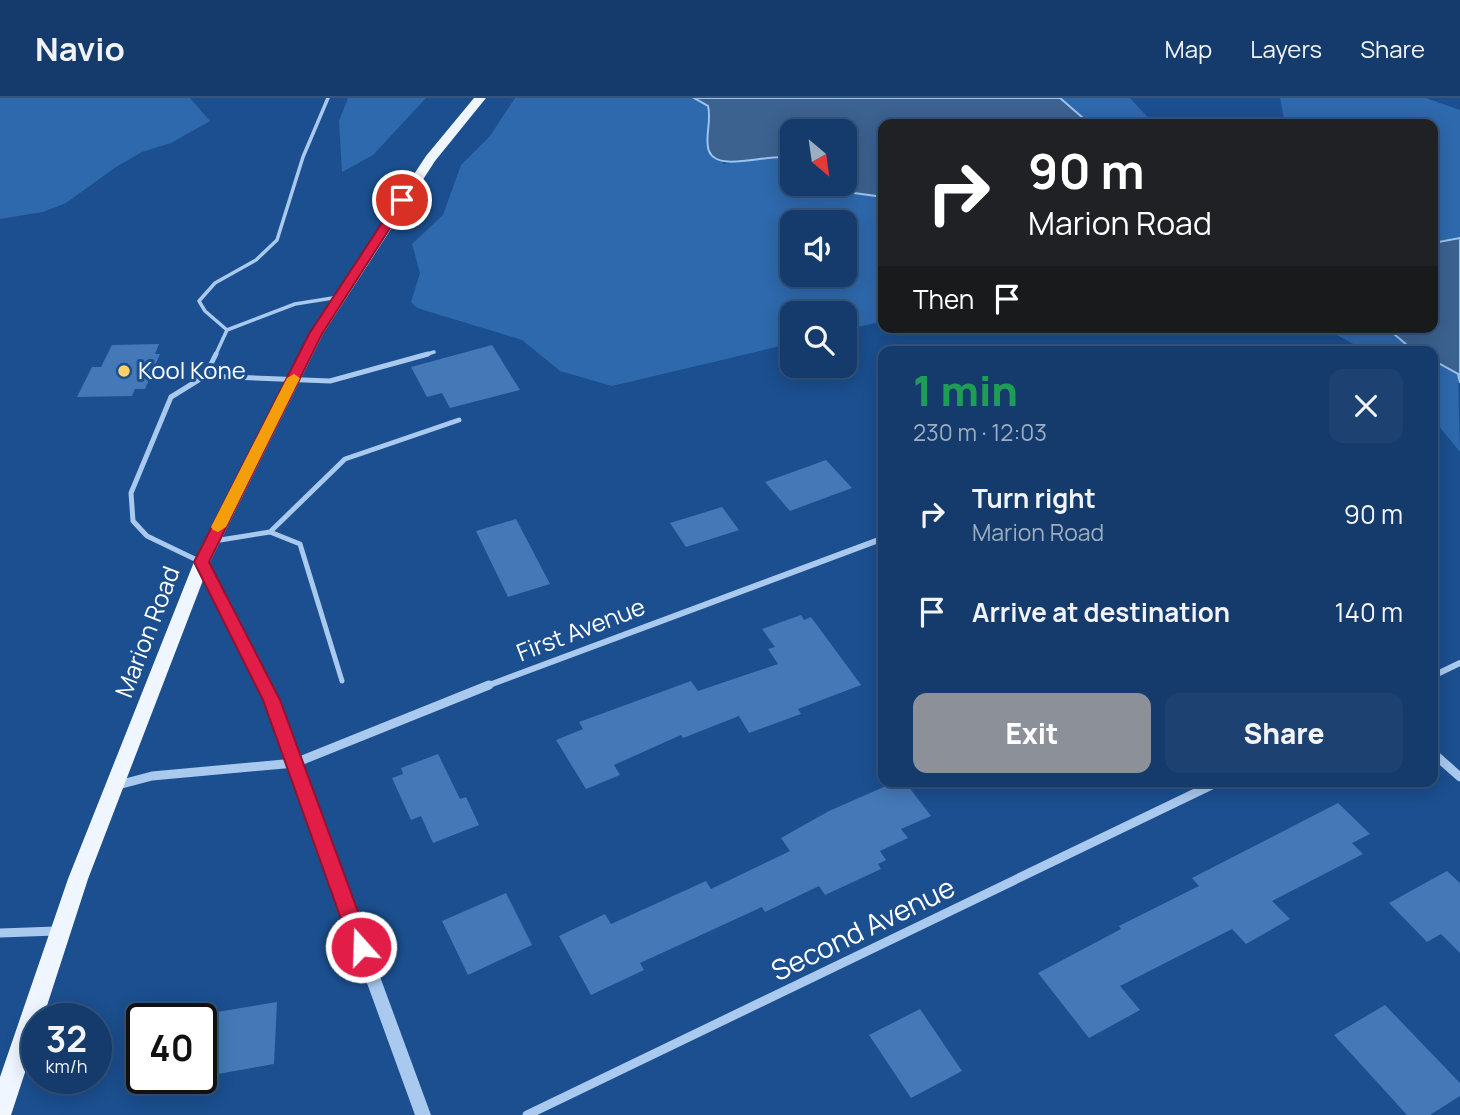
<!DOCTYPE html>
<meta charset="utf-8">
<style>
:root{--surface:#143b6b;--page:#1d4271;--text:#f1f3f6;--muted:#9dadc1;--line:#33557e;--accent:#8c9099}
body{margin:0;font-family:Manrope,sans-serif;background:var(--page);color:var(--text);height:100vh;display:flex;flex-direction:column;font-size:26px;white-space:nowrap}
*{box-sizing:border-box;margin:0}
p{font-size:23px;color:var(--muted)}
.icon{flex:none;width:38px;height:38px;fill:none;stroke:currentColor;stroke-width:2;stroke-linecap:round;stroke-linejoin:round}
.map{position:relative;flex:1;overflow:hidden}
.panel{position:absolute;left:878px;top:248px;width:560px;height:441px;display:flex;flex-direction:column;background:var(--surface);border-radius:14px;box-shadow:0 4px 18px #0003,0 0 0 2px var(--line)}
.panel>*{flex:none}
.banner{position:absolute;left:878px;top:21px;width:560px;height:214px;border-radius:14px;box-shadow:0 4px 18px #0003,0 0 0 2px var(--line);background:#202124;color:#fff;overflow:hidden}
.needle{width:46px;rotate:151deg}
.tools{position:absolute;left:780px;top:21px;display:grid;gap:14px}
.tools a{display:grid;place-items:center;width:77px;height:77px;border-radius:14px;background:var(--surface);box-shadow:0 4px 18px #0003,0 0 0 2px var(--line);font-size:35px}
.speed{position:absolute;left:21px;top:905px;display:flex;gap:14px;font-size:35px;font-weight:700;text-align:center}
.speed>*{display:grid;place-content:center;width:91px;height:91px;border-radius:50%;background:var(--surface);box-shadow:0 4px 18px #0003,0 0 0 2px var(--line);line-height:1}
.speed small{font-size:18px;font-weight:400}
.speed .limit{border:4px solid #111;border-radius:10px;background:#fff;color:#111}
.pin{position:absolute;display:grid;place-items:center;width:60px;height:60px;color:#fff;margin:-30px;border:4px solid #fff;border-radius:50%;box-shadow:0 2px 7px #0007}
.me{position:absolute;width:77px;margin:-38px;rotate:340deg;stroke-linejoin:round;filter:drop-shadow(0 0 5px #0008)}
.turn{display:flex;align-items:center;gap:24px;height:147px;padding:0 35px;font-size:32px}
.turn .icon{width:91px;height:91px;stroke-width:2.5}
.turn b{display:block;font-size:49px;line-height:60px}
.then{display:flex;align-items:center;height:66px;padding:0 35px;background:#0003;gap:14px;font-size:26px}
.round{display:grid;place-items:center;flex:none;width:74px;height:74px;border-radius:14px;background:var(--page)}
.head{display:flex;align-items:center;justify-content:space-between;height:119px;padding:0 35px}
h1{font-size:42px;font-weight:800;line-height:52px;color:#1e9e55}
.cta{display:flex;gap:14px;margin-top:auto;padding:14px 35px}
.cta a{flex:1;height:80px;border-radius:14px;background:var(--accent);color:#fff;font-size:28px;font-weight:800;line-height:80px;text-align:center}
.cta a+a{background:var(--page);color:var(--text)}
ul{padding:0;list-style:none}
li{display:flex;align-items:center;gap:21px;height:98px;padding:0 35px}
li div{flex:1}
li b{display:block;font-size:26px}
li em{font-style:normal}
header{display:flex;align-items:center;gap:42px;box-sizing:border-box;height:98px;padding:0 35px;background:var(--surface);border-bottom:2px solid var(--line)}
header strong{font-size:33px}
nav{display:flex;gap:38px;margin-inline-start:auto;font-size:24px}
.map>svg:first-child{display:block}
.green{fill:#2e69ad;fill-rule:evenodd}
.water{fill:#3c6290;stroke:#9cc4f0;stroke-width:2}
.building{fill:#4478b7}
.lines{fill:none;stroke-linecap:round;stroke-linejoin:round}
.service-far1{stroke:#a9c9ee;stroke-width:3.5}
.service{stroke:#a9c9ee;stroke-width:5}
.minor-far1{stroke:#a9c9ee;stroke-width:6}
.minor{stroke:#a9c9ee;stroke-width:9}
.tertiary{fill:#a9c9ee;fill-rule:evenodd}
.primary{fill:#f0f6ff;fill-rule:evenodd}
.route{fill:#e11d48;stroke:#92132f;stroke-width:2}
.slow{fill:#f59e0b}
.poi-dot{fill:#ffd166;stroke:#1b4f8f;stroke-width:2.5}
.labels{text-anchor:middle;stroke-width:6;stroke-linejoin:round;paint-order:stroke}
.poi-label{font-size:24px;fill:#fff;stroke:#1b4f8f;text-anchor:start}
.street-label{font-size:24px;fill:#fff;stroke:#1b4f8f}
.near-street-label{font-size:28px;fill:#fff;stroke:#1b4f8f}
</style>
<header>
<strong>Navio</strong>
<nav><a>Map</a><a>Layers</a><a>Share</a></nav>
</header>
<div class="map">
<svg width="1460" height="1017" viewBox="0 0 1460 1017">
<rect width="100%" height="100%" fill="#1b4f8f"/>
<!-- green -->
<path class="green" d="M0 0H190L210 23 171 45 142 54 116 69 66 105 43 114 0 121Z
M348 0H426L373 57 342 74 339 23Z
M515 0H694L708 8 723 66 785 58 793 60V86H835L854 95 884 99V223L845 232V215H793V245L612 288 560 273 522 242 417 210 411 204 420 175 412 146 443 117 461 67 490 38ZM793 124H845V177H793Z
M1060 0H1130L1154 26H1090Z
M1280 0H1426L1460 12V140L1433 145V26H1285Z
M1322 229H1386L1415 254H1368Z
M1433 262 1458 277 1460 354 1433 321Z"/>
<!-- water -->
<path class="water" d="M694 0H1060L1090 26H884V99L854 95 835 86H845V33H793V60C770 54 718 76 709 53 704 40 712 23 708 8Z
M1460 140V285L1458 276 1433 262V254H1415L1386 229H1433V145Z"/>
<!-- building -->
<path class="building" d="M159 246 155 256H160L145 291H135L132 298 77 299 92 269H101L112 247Z
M492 247 520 292 450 310 442 295 427 299 411 269Z
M826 362 852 390 790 413 765 384Z
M722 409 739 432 686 449 670 425Z
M516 421 550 486 508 499 476 433Z
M801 517 804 522 811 519 861 587 798 611 801 616 749 635 739 618 683 640 681 637 614 667 620 677 586 691 556 642 583 631 579 624 691 583 698 593 778 566 768 551 775 549 762 531Z
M438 656 460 701 466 699 479 727 433 745 421 718 411 722 392 680 403 676 401 670Z
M895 684H905L931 718 901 731 908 740 880 753 886 762 878 766 881 771 825 797 819 788 765 814 762 809 640 865 644 872 591 897 559 838 605 816 611 826 706 783 711 791 790 753 781 740 829 713Z
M1338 705 1370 736 1352 745 1363 756 1272 803 1290 821 1246 846 1232 831 1120 888 1140 912 1089 940 1038 875 1121 831 1119 828 1199 788 1192 780Z
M1447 773 1460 785V855L1441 836 1427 844 1389 805Z
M506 795 532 847 468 877 442 823Z
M277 904 274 966 201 979V924L205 923V916Z
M1385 907 1460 985V998L1430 1017H1407L1334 937Z
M920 911 962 973 911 1000 869 937Z"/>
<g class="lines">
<!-- service-far1 -->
<path class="service-far1" d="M328 0 303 59 277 142 256 162 215 185 199 203 205 213 227 232 295 206 339 199
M215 258 227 232
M421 258 434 254"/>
<!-- service -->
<path class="service" d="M216 256 205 278 330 283 428 256
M270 434 300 446 342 583
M214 443 270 434 345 361 459 322
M201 464 147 438 133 423 131 395 171 299 205 278"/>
<!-- minor-far1 -->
<path class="minor-far1" d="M1433 578 1460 565
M484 589 884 440"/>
<!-- minor -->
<path class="minor" d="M1433 655 1460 679
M118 687 152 678 295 665 489 587
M0 835 56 833
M527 1017 1218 684"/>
<!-- tertiary -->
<path class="tertiary" d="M202 460 208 464 278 602 431 1017H415L264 602 196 464Z"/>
<!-- primary -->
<path class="primary" d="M474 0H486L435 63 323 236 210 464 88 781 43 920H37V938L12 1014 11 1017H0V979L68 781 194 464 309 236 426 58Z"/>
</g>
<!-- route -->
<path class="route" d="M402 98 408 102 322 236 209 464 280 602 371 849 368 856 361 858 354 856 351 849 263 602 194 464 309 236 397 102Z"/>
<!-- slow -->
<path class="slow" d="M294 276 300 280 226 429 218 434 213 432 211 429 287 280Z"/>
<!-- markers -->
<circle class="poi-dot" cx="124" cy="273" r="7"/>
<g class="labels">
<!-- poi labels -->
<g class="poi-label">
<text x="138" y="281">Kool Kone</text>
</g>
<!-- street labels -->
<g class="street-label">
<text transform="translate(581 532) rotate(-21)" y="8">First Avenue</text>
<text transform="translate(148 534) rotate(-69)" y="8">Marion Road</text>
</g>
<!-- near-street labels -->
<g class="near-street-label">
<text transform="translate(863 831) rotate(-26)" y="10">Second Avenue</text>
</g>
</g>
</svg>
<div class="tools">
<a><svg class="needle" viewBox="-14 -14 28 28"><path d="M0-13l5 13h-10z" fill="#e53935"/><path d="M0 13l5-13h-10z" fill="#9dadc1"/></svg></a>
<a><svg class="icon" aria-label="sound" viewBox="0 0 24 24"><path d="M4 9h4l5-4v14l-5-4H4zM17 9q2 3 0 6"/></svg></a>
<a><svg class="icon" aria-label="search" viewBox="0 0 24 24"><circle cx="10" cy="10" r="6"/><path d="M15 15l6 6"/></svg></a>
</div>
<div class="speed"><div>32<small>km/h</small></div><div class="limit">40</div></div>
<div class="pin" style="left:402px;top:102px;background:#d93025"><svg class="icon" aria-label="arrive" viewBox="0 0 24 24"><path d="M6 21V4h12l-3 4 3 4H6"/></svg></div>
<svg class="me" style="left:361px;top:849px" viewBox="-20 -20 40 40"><circle r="17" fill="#e11d48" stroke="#fff" stroke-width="3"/><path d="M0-11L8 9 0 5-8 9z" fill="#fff"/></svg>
<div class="banner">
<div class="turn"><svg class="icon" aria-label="right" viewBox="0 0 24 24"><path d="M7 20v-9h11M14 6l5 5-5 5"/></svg><div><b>90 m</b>Marion Road</div></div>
<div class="then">Then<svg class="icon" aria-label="arrive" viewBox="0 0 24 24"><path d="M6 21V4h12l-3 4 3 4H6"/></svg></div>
</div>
<section class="panel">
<div class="head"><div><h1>1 min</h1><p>230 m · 12:03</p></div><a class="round"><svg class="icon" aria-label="close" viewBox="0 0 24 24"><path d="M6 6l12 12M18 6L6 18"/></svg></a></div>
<ul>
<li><svg class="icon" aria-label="right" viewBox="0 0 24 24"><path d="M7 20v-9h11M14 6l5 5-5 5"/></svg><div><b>Turn right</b><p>Marion Road</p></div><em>90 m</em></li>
<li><svg class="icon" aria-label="arrive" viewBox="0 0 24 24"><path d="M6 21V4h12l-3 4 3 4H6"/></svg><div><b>Arrive at destination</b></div><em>140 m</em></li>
</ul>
<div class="cta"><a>Exit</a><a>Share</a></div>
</section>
</div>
